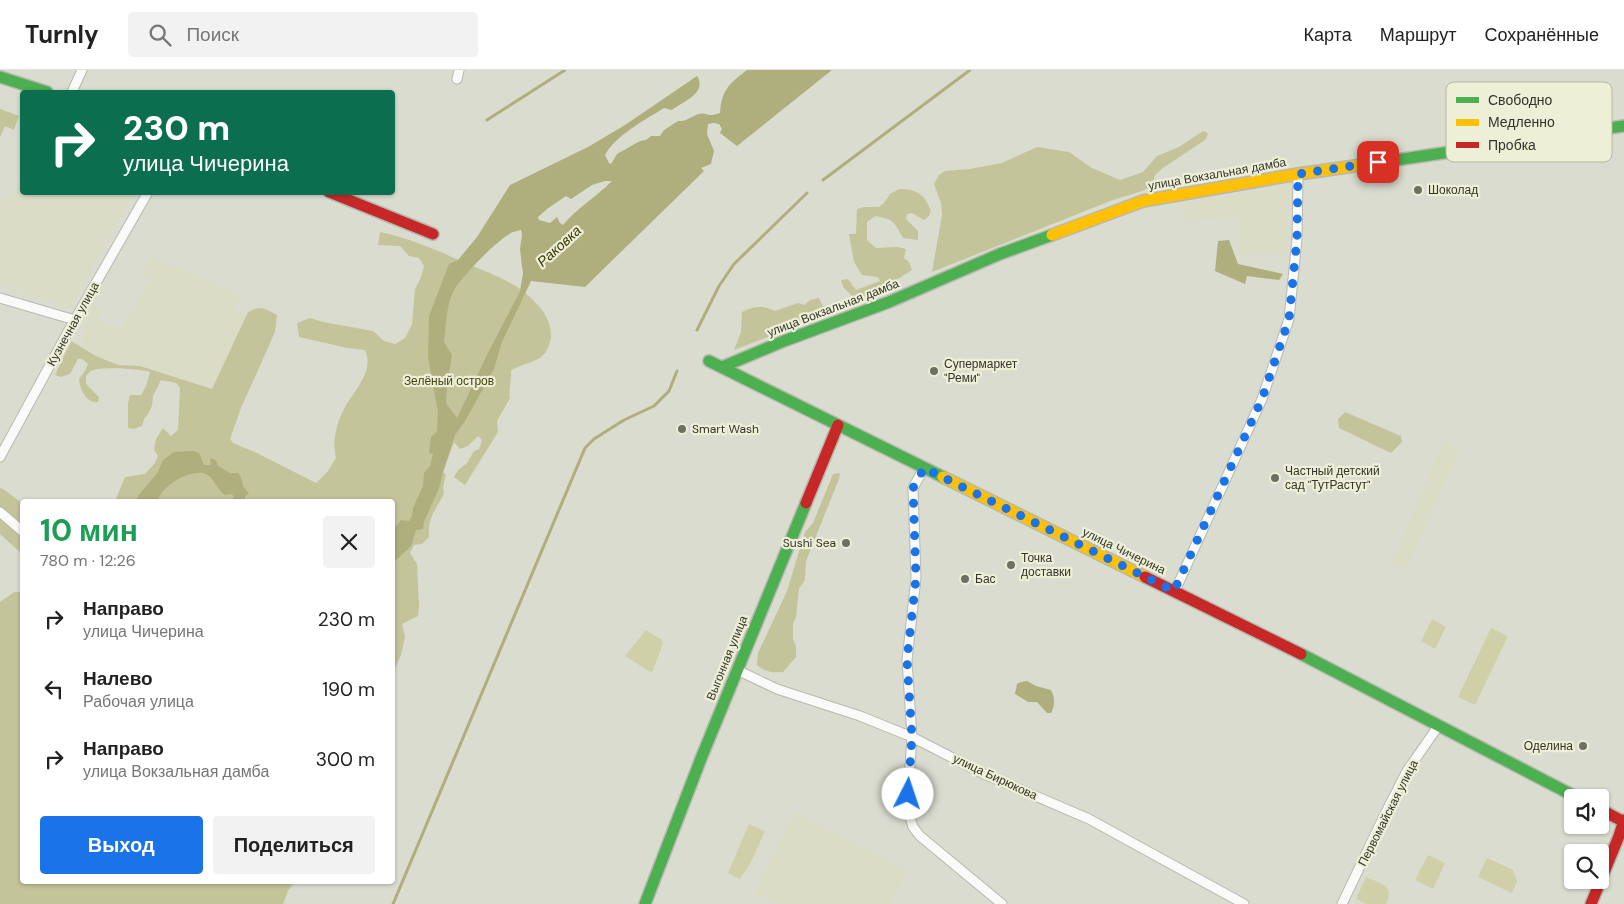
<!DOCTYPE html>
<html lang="ru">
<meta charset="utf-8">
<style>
:root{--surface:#fff;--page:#f2f2f2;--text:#222;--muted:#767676;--line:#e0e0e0;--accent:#1a73e8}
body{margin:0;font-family:"DM Sans",sans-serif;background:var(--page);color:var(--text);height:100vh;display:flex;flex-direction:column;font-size:19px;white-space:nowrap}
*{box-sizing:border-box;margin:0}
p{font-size:16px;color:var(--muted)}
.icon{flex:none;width:28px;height:28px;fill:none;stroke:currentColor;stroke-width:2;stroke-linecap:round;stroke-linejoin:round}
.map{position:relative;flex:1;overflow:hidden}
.drawer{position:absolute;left:20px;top:429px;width:375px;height:385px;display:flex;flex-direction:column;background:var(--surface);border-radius:5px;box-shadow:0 1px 4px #0004}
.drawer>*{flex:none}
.guide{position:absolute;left:20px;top:20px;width:375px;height:105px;border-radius:5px;box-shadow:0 1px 4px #0004;background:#0b6e4f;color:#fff;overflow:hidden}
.fabs{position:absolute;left:1564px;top:719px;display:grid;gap:10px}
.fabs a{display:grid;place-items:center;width:45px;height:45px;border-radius:5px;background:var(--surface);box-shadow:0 1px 4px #0004;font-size:25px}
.pin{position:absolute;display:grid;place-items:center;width:42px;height:42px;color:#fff;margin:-21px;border-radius:10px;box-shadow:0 2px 8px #0006}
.me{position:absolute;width:55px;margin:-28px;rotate:4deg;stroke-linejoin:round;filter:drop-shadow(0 0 4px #0008)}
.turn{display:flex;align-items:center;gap:18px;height:105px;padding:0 20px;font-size:22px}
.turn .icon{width:65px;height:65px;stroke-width:2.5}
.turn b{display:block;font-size:35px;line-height:42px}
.round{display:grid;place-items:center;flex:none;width:52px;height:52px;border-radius:5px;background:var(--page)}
.summary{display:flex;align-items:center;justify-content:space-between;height:85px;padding:0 20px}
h1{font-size:30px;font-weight:700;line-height:38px;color:#1e9e55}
.action{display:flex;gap:10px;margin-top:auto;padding:10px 20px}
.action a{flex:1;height:58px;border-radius:5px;background:var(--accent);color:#fff;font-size:20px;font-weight:700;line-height:58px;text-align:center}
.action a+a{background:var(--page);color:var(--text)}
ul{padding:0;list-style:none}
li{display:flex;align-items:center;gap:15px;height:70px;padding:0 20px}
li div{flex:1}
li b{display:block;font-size:19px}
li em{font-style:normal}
header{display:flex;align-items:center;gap:30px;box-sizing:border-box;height:70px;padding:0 25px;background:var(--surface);border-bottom:1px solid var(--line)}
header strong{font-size:24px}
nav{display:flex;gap:28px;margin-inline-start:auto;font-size:18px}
.search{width:350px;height:45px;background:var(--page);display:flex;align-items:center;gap:12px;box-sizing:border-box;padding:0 18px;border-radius:5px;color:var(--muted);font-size:19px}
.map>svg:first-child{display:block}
.built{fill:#dadcc5}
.green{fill:#cfd0a8}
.forest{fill:#c3c49a}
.water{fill:#aeaf7d;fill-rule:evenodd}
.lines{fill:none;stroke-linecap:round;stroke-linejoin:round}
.stream{stroke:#aeaf7d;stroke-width:3}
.street-casing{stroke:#b7b8af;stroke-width:11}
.fast-casing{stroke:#b7b8af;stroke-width:14}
.slow-casing{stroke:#b7b8af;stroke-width:14}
.jam-casing{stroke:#b7b8af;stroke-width:14}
.street{stroke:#fafaf8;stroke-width:9}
.fast{stroke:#4caf50;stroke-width:11}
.slow{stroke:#ffc107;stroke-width:11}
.jam{stroke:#c62828;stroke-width:11}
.route{stroke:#1a73e8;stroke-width:9;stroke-dasharray:0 16.2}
.poi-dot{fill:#6e6f65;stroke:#eeefd7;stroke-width:2}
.labels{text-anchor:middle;stroke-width:4.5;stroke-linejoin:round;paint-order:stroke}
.street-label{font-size:12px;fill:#33342b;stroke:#eeefd7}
.poi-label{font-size:12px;fill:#33342b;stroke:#eeefd7;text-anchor:start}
.park-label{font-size:12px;fill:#454611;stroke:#eeefd7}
.water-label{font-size:14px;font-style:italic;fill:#373700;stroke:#eeefd7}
.key{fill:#eeefd7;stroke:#b6b7a3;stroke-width:1}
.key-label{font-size:14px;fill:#33342b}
</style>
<header>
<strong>Turnly</strong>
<div class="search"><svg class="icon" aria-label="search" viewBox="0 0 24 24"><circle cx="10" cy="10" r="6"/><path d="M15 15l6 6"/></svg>Поиск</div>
<nav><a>Карта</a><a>Маршрут</a><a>Сохранённые</a></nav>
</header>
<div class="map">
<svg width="1624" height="834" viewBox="0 0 1624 834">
<rect width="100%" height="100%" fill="#dbdcd0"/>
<!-- built -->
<path class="built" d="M22 102V122L134 123 70 238 2 215 0 221V132L2 127 11 130Z
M1292 116 1288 183 1237 185 1239 146 1185 152 1183 132Z
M150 187 242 225 233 241 246 247 212 319 140 296 119 295 81 278 92 236 102 239 98 250 121 259 152 208 143 204Z
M1444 371 1460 377 1407 498 1391 493Z
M794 742 908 801 890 834H777L754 823Z"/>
<!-- green -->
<path class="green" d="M1432 549 1446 557 1435 579 1421 571Z
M1491 558 1508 566 1475 635 1458 627Z
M646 560 662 570 663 573 652 603 625 586Z
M749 754 765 761 750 794 740 809 728 803Z
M1428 785 1445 793 1433 819 1415 810Z
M1487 788 1513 800 1517 811 1512 823 1478 807Z
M1366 807C1381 814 1395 815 1386 834H1366L1356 829Z"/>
<!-- forest -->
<path class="forest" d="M0 39 19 46 14 60 5 56 0 67Z
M1203 61 1206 62 1208 64 1205 70 1163 98 1155 105 1152 116 1142 121 1113 130 932 202 942 145 941 133 934 114 939 105 945 101 970 99 1002 93 1037 77 1069 82 1092 98 1120 110 1143 102 1157 86 1179 77Z
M899 119C916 119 925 124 931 141L929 146 924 150 912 143 907 144 906 149 918 161V170L903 168C894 152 894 149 875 146L867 152V170L876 178 898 177 906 179 904 188 909 192 912 200 879 221 855 229 843 217 841 210 848 209 856 220 880 211 878 207 862 205 854 192 849 164H856L857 139 864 137H879L884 133 890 124Z
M380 162C410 168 438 181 466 193 482 200 499 206 514 215 537 229 563 257 545 283 538 293 521 293 511 301 512 309 508 321 510 328L497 351 498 362 465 415 454 407 458 400 467 393 474 381 479 379 482 370 478 366 468 376 460 379 454 372 443 402 446 405 443 417 444 424C435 441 428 446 429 467L422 474 414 475 410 483 417 494 419 536 418 546 402 554 405 567 401 585 393 603 392 431H115L125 407 145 404 155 393 158 386 154 380 156 369 163 358 171 366 178 360 180 318 176 313 161 310 153 326 152 336 148 344 144 349 142 356 134 359 128 358V334L130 325H141L146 316 150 302C142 299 98 296 91 301 89 302 88 304 86 306V314L99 327 98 332C86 334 80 319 79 309L85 301 88 294 82 289H78L70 304 61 307 55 305 71 271 96 286 118 295 140 296 212 319 248 242C260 235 266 239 277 245L275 262 241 338 230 369 233 373 257 383 316 413 328 401 336 388C332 371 336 355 344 339 353 321 375 302 365 280L347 278 299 267 297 253 310 248 323 252 373 261 384 271 395 274 405 268 412 254 415 219 421 207 424 196 419 188 409 186 400 176 378 175Z
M819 228 827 244 734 280 741 262 742 242C755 236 762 235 775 241L798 233 804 235 810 230Z
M1345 342 1401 366 1402 372 1391 383 1339 358 1338 349Z
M840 403 839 409 806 491 805 510 799 519 796 547 793 554V569L796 576V587L783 602C772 603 765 602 757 595L758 583 787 521 805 462 813 453 833 404Z
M0 418 3 419 22 433V484L0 464Z
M14 522H22V811H295L288 821 283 834H0V532Z"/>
<!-- water -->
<path class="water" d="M747 0H832L737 76 720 63 722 59 719 54 714 53 708 54 707 64 714 81 711 94 701 98 704 101 585 217 531 211 502 272 494 299 465 351 455 365 443 402 439 418 424 452 423 459 416 460 411 476 393 493V460L401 450 409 451 412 446 413 438 423 416 424 403 430 396 433 384 429 383 431 367 437 361 438 342 428 287 429 246 449 194 458 190 477 167 510 115 588 77 625 55 697 6C708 23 682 32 672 40L664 38C645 50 616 65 605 85L609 93 611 94 617 84 640 71 646 70 651 66H660L664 60 678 51C687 52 691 46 699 44 707 42 707 48 720 43 721 20 730 13 747 0ZM605 111H612C596 127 577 138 563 155L560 153 557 147 550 153 539 150 538 147 547 139 566 126 571 129 592 115ZM521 160 522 165 520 179 523 204 520 221 488 283 457 348 446 333 447 315 452 285 444 272C446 256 446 237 453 222 459 209 500 167 513 162 514 162 520 160 521 160Z
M1229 170 1238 194 1283 204 1279 210 1247 206 1245 214 1215 201 1218 171Z
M194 381 199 383 204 395H211L210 388 216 390 218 396 230 403H238L241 407 243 416 249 424 245 426V431H229L234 428 232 424 225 425C216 419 214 406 203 403 188 400 160 417 158 431H138V426L158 402 163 390 174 382Z
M1027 611 1036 616 1051 620C1055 627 1055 635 1051 643H1047L1037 632H1028L1015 624 1017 614 1021 612Z"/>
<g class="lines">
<!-- stream -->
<path class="stream" d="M487 50 565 0
M823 110 970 0
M697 260 719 216 734 194 807 123
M393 834 585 378 594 369 624 350 654 336 669 321 677 301"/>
<defs>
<path id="street" d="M457 9 459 0
M72 22 82 0
M0 228 75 250
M0 387 69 260 148 122
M924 398 913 418 916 508 907 590 912 667 908 724V741L913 757 920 766 1002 834
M0 442 22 461
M1175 521 1262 329 1289 249 1297 169 1298 104
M737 600 777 619 860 646 912 667 984 704 1089 749 1244 834
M1342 834 1385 744 1407 701 1439 655"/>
<path id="fast" d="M0 7 47 22
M1376 93 1624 56
M709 291 943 407
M722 297 784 271 889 232 1000 184 1052 165
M1301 584 1578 728
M645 834 702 686 806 433"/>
<path id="slow" d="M1052 165 1143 131 1298 104 1376 93
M943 407 1145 507"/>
<path id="jam" d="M329 122 433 164
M806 433 838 355
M1145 507 1301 584
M1600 739 1624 752
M1591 834 1619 766 1624 750"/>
</defs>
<!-- street casing -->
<use href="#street" class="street-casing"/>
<!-- fast casing -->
<use href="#fast" class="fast-casing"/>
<!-- slow casing -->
<use href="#slow" class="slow-casing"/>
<!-- jam casing -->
<use href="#jam" class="jam-casing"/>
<!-- street -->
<use href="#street" class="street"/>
<!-- fast -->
<use href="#fast" class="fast"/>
<!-- slow -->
<use href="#slow" class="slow"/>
<!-- jam -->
<use href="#jam" class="jam"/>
</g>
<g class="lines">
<!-- route -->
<path class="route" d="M908 724 912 667 907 590 916 508 913 418 924 398 1174 521 1262 329 1289 249 1297 169 1298 104 1378 92"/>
</g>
<!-- markers -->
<g class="poi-dot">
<circle cx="1418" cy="120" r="5"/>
<circle cx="934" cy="301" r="5"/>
<circle cx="682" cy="359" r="5"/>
<circle cx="1275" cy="408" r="5"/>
<circle cx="846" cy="473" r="5"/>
<circle cx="1011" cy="495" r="5"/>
<circle cx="965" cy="509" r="5"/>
<circle cx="1583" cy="676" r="5"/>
</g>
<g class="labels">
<!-- street labels -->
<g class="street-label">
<text transform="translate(1217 104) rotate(-10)" y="4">улица Вокзальная дамба</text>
<text transform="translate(833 238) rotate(-21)" y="4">улица Вокзальная дамба</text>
<text transform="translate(73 254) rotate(-61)" y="4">Кузнечная улица</text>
<text transform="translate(1124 481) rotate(26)" y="4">улица Чичерина</text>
<text transform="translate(727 588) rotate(-68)" y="4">Выгонная улица</text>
<text transform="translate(995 707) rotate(25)" y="4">улица Бирюкова</text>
<text transform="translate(1388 743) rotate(-63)" y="4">Первомайская улица</text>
</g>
<!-- poi labels -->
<g class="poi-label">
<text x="1428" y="124">Шоколад</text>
<text x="944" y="298">Супермаркет<tspan x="944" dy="14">"Реми"</tspan></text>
<text x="692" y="363">Smart Wash</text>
<text x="1285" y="405">Частный детский<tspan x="1285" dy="14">сад "ТутРастут"</tspan></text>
<text x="836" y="477" text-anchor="end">Sushi Sea</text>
<text x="1021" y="492">Точка<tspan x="1021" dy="14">доставки</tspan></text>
<text x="975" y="513">Бас</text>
<text x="1573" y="680" text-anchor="end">Оделина</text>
</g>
<!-- park labels -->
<g class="park-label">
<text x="449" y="315">Зелёный остров</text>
</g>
<!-- water labels -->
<g class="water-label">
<text transform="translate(559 176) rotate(-42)" y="5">Раковка</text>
</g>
</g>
<!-- legend -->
<rect x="1446" y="12" width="166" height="80" rx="8" class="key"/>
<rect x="1456" y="27" width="23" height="6" fill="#4caf50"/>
<rect x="1456" y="49" width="23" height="7" fill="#ffc107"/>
<rect x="1456" y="72" width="23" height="6" fill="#c62828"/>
<g class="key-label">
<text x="1488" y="35">Свободно</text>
<text x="1488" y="57">Медленно</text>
<text x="1488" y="80">Пробка</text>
</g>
</svg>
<div class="fabs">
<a><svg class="icon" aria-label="sound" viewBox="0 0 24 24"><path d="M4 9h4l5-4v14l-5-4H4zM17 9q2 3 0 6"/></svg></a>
<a><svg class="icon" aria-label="search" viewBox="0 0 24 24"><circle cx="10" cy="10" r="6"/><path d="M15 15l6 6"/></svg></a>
</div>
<div class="pin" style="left:1378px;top:92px;background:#d93025"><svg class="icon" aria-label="arrive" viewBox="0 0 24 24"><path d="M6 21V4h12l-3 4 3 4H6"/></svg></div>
<svg class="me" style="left:908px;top:724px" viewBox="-20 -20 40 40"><circle r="19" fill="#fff"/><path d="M0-13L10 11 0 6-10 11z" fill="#1a73e8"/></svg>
<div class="guide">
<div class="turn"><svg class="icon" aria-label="right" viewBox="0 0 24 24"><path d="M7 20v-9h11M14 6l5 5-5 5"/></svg><div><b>230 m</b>улица Чичерина</div></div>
</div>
<section class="drawer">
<div class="summary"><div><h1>10 мин</h1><p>780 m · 12:26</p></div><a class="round"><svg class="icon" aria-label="close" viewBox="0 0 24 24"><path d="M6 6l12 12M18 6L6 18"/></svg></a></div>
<ul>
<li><svg class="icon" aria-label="right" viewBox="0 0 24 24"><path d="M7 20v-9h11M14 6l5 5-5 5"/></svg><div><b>Направо</b><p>улица Чичерина</p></div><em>230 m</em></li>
<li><svg class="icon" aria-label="left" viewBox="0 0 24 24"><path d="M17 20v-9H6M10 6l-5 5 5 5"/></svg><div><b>Налево</b><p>Рабочая улица</p></div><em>190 m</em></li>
<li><svg class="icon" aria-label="right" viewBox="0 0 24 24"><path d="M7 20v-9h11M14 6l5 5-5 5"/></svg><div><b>Направо</b><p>улица Вокзальная дамба</p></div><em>300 m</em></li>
</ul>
<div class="action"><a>Выход</a><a>Поделиться</a></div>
</section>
</div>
